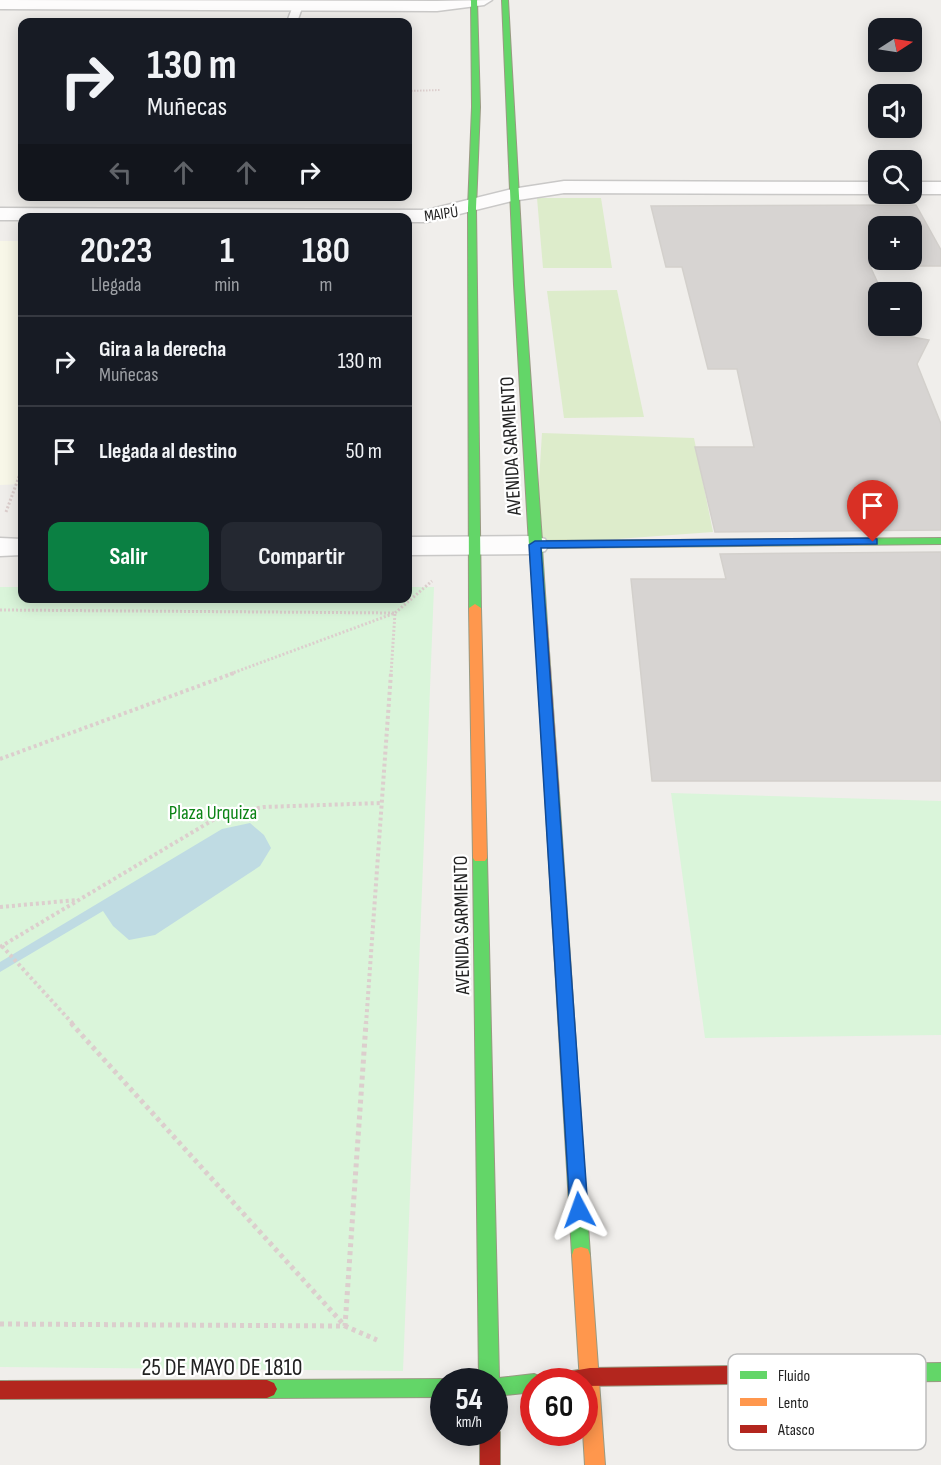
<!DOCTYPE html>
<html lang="es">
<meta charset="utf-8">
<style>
:root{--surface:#171b24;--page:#242831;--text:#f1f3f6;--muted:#9ea1a6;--line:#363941;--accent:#0b8043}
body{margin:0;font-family:"Sofia Sans Condensed",sans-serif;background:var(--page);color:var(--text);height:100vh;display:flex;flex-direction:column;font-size:22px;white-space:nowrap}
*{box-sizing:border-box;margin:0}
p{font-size:20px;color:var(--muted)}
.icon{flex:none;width:33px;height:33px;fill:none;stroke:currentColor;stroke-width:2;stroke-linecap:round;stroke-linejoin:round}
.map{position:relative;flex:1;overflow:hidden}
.sheet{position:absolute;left:18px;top:213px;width:394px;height:390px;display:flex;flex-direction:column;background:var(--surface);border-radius:12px;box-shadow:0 3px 15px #0003}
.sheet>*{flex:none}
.top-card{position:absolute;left:18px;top:18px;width:394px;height:183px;border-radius:12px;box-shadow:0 3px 15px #0003;background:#171b24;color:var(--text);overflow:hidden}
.needle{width:39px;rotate:78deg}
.buttons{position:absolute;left:868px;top:18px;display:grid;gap:12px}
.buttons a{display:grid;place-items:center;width:54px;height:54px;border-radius:12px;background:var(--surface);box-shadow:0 3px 15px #0003;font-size:30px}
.speed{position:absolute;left:430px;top:1368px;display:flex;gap:12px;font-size:30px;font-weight:700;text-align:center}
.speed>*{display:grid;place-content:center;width:78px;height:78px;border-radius:50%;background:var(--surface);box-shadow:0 3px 15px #0003;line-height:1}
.speed small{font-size:15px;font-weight:400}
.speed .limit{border:9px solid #d22;background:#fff;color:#111}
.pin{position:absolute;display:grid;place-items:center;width:51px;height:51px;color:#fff;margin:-62px -26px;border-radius:50% 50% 50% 0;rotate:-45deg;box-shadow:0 0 6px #0007}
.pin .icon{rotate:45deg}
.me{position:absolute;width:66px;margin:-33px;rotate:356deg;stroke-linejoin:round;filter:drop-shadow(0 0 4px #0008)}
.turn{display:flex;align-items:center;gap:21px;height:126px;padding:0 30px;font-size:27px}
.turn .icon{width:78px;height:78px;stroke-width:2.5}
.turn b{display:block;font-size:42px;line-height:51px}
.lanes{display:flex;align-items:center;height:57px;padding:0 30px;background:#0003;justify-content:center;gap:30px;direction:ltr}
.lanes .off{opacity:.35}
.eta{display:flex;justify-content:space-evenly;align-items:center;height:102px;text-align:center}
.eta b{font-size:36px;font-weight:700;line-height:42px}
.action{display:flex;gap:12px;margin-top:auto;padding:12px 30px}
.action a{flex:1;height:69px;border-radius:12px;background:var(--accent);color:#fff;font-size:24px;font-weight:700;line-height:69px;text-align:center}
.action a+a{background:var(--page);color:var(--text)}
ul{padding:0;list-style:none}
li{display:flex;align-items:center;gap:18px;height:90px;padding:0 30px;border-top:2px solid var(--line)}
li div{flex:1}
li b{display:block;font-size:22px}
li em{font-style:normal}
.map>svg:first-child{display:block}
.education{fill:#f8f7e8}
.grass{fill:#ddeccb}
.park{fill:#daf5da}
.water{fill:#bfdbe3}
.building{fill:#d7d4d2;stroke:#d3d0cc;stroke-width:1.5;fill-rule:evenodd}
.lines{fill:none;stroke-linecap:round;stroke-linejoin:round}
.lane-casing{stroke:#c9c8c7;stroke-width:3}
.street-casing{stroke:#c9c8c7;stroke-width:3}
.fast-casing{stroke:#999a82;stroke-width:2}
.slow-casing{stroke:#999a82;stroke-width:2}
.jam-casing{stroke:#999a82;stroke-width:2}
.path-far3{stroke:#dccecd;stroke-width:2;stroke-dasharray:1.5 1.5;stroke-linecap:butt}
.path-far2{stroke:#dccecd;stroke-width:3;stroke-dasharray:2 2;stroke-linecap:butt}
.path-far1{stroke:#dccecd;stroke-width:4;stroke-dasharray:3 3;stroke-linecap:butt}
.path{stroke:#dccecd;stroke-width:5;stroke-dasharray:4 4;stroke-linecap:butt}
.lane{fill:#fdfcfc;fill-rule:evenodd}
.street{fill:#fdfcfc;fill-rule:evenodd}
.fast{fill:#63d668;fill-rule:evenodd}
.slow{fill:#ff974d;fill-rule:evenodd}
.jam{fill:#b3261e;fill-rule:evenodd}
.route{fill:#1a73e8;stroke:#114b97;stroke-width:1.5}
.labels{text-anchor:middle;stroke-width:4.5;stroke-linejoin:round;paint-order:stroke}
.far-street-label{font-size:16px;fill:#222;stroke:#fff}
.street-label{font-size:20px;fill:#222;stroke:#fff}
.park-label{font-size:20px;fill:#0c8416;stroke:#fff}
.near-street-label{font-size:24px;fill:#222;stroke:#fff}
.key{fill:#fff;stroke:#bdbdbd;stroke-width:1.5}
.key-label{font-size:16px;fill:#222}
</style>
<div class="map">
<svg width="941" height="1465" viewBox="0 0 941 1465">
<rect width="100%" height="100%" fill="#f0eeeb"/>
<!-- education -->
<path class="education" d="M0 241H22V484L0 485Z"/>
<!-- grass -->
<path class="grass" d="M537 198H601L612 268H543Z
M617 290 644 417 564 418 547 291Z
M542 433 694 438 713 532 535 545Z"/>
<!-- park -->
<path class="park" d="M0 587H22V598H408V587H434L403 1371 0 1367Z
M671 793 941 801V1035L705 1038Z"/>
<!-- water -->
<path class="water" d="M250 823 264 835 271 848 260 866 155 935 129 940 113 926 103 911 0 972V962L222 829Z"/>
<!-- building -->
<path class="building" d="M916 205 941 250V266H870L882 292H879V326H898L902 335 929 340 917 364 941 424V530L715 532 695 447H754L737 369H708L682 267H666L651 206ZM879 226H912V260H879Z
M941 552V781H652L631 579H726L720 554Z"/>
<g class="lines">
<defs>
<path id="lane" d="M294 3 303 5 297 22H287Z"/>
<path id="street" d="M0 0 437 1 492 0 484 5 437 11 0 9Z
M564 181 879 182V194H881H879L564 193 512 201 427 222H408V218H22V220H0V208L427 210 512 189Z
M912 182H941V194H910H912Z
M535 536 545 539 549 545 545 551 535 554 408 555V537Z
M0 538 22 539V555L0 556Z"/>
<path id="fast" d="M471 0H477L480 107 476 208 481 608 475 612 469 608 468 208 472 107Z
M502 0H508L524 285 542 541 941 538V544L542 548 547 623 545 626H537L529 545 514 285Z
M552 788 559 793 590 1255 588 1261 581 1263 574 1261 572 1255 545 793Z
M480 853 485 855 487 858 499 1378 534 1374 541 1377 543 1382H534V1392L495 1396V1382H479L473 858 475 855Z
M941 1363V1381L794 1383 787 1380 784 1374 787 1368 794 1365Z
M444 1379 451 1382H444V1397L267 1398 260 1395 257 1389 260 1383 267 1380Z"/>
<path id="slow" d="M475 604 481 608 487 858 485 861H475L473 858 469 608Z
M581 1247 588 1249 590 1255 605 1465H585L583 1432H585V1382H580L572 1255 574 1249Z"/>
<path id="jam" d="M541 619 547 623 559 793 552 798 545 793 535 623Z
M794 1365 801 1368 804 1374 801 1380 794 1383 585 1386V1382H540L543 1376 590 1368Z
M267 1380 274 1383 277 1389 274 1395 267 1398 0 1399V1381Z
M495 1425 500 1432V1465H480V1432H495Z"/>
</defs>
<!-- lane casing -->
<use href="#lane" class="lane-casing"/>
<!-- street casing -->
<use href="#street" class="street-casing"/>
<!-- fast casing -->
<use href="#fast" class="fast-casing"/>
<!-- slow casing -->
<use href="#slow" class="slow-casing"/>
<!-- jam casing -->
<use href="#jam" class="jam-casing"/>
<!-- path-far3 -->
<path class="path-far3" d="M408 91 440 90"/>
<!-- path-far2 -->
<path class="path-far2" d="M6 512 20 474
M0 610 395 613 391 674
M230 674 395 613 432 581"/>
<!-- path-far1 -->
<path class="path-far1" d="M0 759 234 673
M0 907 77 900
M2 946 73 1024
M0 947 223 814 264 807 381 803
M366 1024 391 673"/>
<!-- path -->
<path class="path" d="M71 1023 345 1326 377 1340
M0 1324 345 1326 366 1023"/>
<!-- lane -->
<use href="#lane" class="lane"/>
<!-- street -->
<use href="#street" class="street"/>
<!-- fast -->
<use href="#fast" class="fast"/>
<!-- slow -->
<use href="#slow" class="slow"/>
<!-- jam -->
<use href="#jam" class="jam"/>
</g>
<!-- route -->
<path class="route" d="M873 538 877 539V544L541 548 588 1210 585 1215 579 1217 572 1215 570 1210 529 545 535 541Z"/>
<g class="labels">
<!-- far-street labels -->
<g class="far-street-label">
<text transform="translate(441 213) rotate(-8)" y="6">MAIPÚ</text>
</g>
<!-- street labels -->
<g class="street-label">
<text transform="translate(510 446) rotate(-93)" y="7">AVENIDA SARMIENTO</text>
<text transform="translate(461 925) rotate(-91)" y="7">AVENIDA SARMIENTO</text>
</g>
<!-- park labels -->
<g class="park-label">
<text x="213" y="819">Plaza Urquiza</text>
</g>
<!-- near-street labels -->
<g class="near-street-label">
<text x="222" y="1375">25 DE MAYO DE 1810</text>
</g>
</g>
<!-- legend -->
<rect x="728" y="1354" width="198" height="96" rx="9" class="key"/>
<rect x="740" y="1371" width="27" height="8" fill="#63d668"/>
<rect x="740" y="1398" width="27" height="8" fill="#ff974d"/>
<rect x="740" y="1425" width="27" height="8" fill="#b3261e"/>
<g class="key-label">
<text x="778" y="1381">Fluido</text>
<text x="778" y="1408">Lento</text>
<text x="778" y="1435">Atasco</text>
</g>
</svg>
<div class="buttons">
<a><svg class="needle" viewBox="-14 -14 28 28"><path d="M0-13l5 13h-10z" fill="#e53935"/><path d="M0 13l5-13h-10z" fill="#9ea1a6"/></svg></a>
<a><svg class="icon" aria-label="sound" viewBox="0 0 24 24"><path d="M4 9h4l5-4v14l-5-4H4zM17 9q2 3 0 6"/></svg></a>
<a><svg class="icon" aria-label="search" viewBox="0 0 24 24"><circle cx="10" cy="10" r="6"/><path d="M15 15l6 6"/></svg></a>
<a>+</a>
<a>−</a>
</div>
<div class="speed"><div>54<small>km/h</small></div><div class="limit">60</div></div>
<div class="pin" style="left:873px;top:542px;background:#d93025"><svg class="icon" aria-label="arrive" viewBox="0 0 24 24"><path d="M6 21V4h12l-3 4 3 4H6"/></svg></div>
<svg class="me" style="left:579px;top:1210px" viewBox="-20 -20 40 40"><path d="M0-17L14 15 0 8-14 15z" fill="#1a73e8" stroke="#fff" stroke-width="4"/></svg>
<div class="top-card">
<div class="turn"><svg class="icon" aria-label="right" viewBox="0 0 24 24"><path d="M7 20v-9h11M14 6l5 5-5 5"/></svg><div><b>130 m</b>Muñecas</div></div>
<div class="lanes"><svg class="icon off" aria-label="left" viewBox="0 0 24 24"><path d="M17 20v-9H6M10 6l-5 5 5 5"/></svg><svg class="icon off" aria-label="ahead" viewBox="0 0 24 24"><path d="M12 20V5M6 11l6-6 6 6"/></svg><svg class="icon off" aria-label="ahead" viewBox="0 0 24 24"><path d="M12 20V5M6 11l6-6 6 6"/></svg><svg class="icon" aria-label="right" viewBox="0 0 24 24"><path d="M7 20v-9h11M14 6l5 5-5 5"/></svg></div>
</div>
<section class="sheet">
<div class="eta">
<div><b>20:23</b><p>Llegada</p></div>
<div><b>1</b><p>min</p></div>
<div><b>180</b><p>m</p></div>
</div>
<ul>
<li><svg class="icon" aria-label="right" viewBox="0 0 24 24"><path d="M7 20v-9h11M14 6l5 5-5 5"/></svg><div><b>Gira a la derecha</b><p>Muñecas</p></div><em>130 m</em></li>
<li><svg class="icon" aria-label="arrive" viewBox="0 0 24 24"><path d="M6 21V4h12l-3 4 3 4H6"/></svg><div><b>Llegada al destino</b></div><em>50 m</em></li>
</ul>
<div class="action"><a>Salir</a><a>Compartir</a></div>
</section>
</div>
